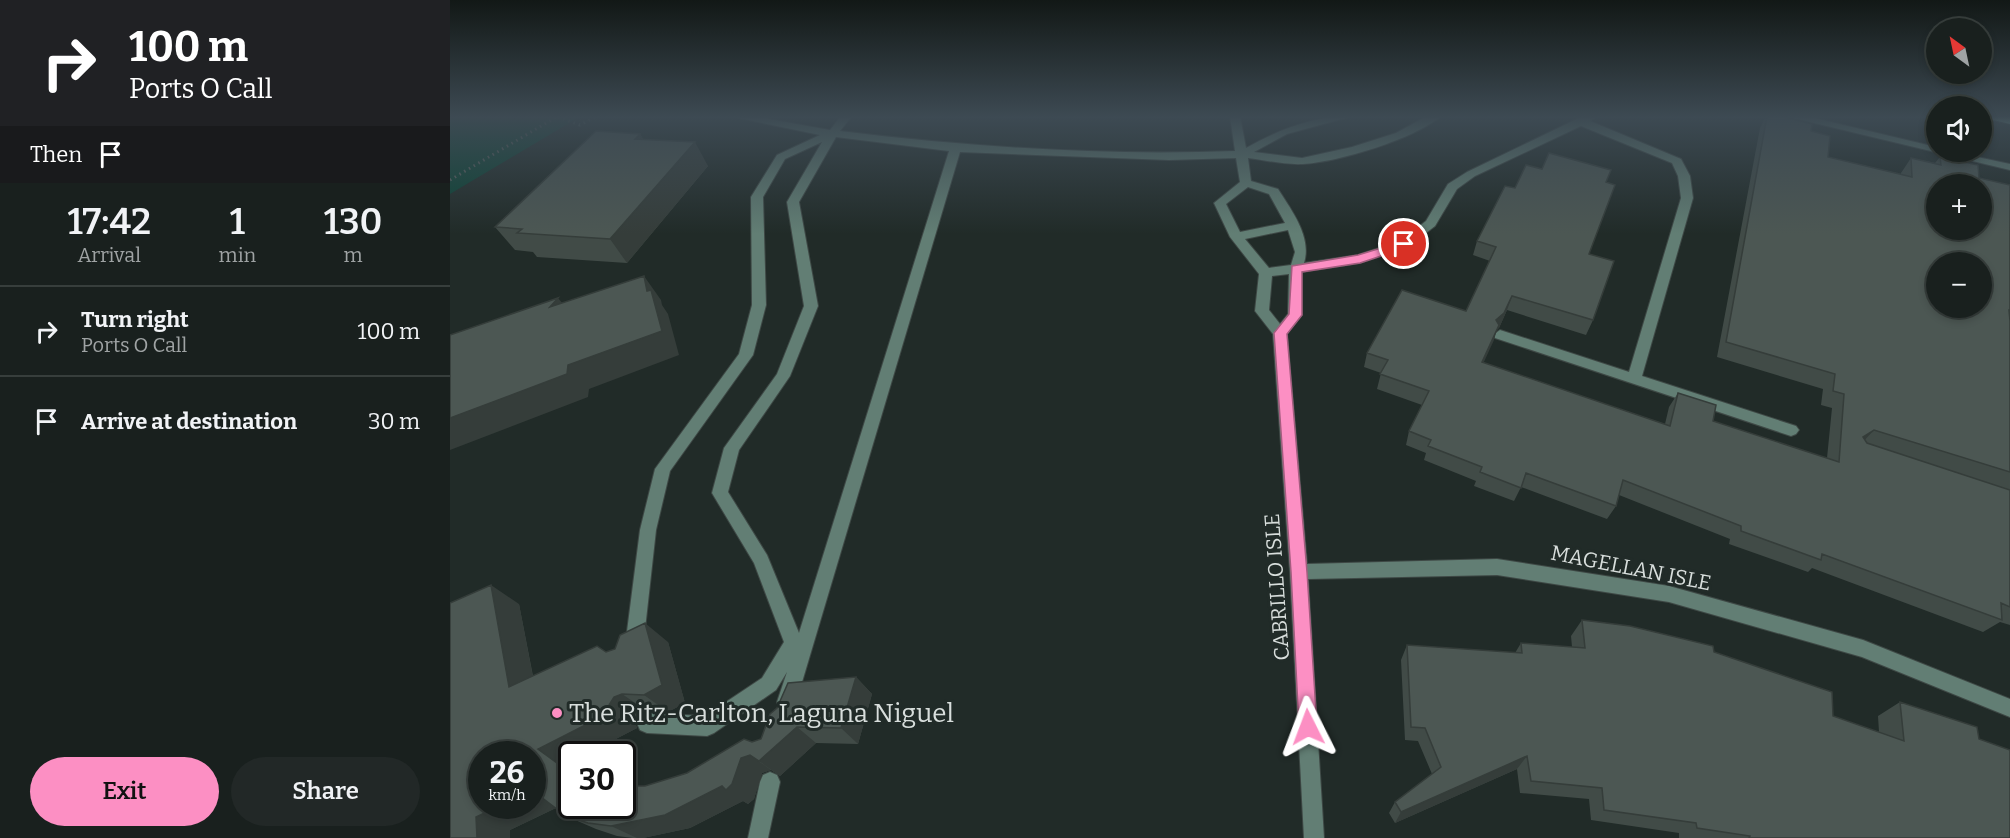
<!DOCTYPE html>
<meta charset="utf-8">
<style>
:root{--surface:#19201e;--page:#222827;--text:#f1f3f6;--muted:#9fa3a4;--line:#373e3c;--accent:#fc8fc3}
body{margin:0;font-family:Bitter,serif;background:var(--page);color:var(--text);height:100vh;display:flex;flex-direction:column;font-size:22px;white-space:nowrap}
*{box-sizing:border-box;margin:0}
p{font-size:20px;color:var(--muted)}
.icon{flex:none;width:33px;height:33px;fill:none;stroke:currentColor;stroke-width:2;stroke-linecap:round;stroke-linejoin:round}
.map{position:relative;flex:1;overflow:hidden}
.details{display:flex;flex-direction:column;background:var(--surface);width:450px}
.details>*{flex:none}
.banner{background:#202124;color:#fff;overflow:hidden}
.needle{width:39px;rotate:327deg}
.fabs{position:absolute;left:1476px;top:18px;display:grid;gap:12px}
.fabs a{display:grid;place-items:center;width:66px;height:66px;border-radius:50%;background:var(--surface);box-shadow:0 3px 9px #0003,0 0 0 2px var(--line);font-size:30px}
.speed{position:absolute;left:18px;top:741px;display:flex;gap:12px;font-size:30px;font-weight:700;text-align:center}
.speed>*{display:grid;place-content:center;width:78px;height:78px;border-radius:50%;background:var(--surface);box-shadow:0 3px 9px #0003,0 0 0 2px var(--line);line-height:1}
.speed small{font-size:15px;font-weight:400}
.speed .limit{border:3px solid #111;border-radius:9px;background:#fff;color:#111}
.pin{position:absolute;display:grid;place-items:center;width:51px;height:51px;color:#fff;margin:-26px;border:3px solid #fff;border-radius:50%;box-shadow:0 2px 6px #0007}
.me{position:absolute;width:66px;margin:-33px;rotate:357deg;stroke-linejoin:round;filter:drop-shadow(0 0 4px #0008)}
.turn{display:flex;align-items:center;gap:21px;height:126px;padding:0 30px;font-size:27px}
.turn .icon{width:78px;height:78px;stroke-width:2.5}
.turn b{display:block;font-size:42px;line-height:51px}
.then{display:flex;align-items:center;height:57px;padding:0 30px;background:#0003;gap:12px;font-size:22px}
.eta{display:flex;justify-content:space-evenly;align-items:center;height:102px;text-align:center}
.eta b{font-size:36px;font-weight:600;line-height:42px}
.cta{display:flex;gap:12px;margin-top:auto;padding:12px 30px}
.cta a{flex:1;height:69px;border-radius:36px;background:var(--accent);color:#111;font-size:24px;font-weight:600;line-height:69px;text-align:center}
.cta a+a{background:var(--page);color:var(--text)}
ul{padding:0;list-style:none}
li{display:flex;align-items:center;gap:18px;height:90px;padding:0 30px;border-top:2px solid var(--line)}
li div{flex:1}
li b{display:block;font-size:22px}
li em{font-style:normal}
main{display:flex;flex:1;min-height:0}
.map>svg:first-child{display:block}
.green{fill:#0a4334}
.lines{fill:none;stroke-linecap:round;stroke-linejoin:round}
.minor-casing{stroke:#3e4845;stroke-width:2}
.highway-casing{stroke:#3e4845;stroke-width:2}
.path{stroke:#5c6462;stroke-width:3;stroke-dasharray:1.5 4;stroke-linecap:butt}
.minor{fill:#627e74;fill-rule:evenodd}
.highway{fill:#aff7de;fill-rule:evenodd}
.wall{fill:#414b47}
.shaded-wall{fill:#353d3a}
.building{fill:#4c5753;stroke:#353d3a;stroke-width:1.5;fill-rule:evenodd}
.route{fill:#fc8fc3;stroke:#a45d7f;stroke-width:1.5}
.poi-dot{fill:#fc8fc3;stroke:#212b28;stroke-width:2}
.labels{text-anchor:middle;stroke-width:6;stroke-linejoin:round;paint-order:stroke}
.street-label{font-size:21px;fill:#d8dedc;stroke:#212b28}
.near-poi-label{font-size:26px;fill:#d8dedc;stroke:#212b28;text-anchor:start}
</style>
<main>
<section class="details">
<div class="banner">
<div class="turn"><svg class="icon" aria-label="right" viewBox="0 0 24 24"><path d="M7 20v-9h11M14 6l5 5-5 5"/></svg><div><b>100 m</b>Ports O Call</div></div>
<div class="then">Then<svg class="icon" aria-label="arrive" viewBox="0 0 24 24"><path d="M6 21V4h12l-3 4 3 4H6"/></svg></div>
</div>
<div class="eta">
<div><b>17:42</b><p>Arrival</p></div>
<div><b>1</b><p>min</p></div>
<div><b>130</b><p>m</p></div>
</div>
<ul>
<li><svg class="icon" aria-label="right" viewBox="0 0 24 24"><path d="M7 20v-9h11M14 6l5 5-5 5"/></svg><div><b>Turn right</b><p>Ports O Call</p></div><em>100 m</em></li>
<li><svg class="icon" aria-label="arrive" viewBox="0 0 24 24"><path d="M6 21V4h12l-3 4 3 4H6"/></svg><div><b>Arrive at destination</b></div><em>30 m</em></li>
</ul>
<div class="cta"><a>Exit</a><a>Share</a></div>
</section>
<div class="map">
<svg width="1560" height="838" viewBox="0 0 1560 838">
<rect width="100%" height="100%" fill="#212b28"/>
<!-- green -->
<path class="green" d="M0 116H131L0 194Z"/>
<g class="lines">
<defs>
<path id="minor" d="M279 116H302L380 130 391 116H402L390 131C521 147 653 156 785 151L780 116H790L796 148C830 129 863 116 903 116L837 134 804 152 852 158 902 147 946 133 977 116H991C965 139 888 162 853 164 835 165 815 160 798 158L801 181 828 189C842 211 862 237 854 263L908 255 950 241 976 221 998 184 1017 172 1133 116H1148L1140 121 1231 159 1240 176 1243 198 1192 376 1346 426 1349 430 1346 434 1341 436 1045 338 1043 335 1050 330 1179 372 1231 198 1228 176 1222 163 1131 126 1025 176 1007 189 985 226 958 247 910 263 852 272V315L837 334 857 564 1047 559 1219 586 1413 640 1560 699V717L1412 657 1219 602 1047 575 858 579 874 838H854L840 572 823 334 805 311 809 274 780 237 764 203 790 182 786 158 719 160 510 152 344 709 337 711 330 709 327 702 337 672 326 690 264 733 257 736 197 733 190 730 187 723 190 716 197 713 255 716 312 678 334 642 304 563 262 493 274 448 327 374 354 306 337 202 372 142 335 159 313 197 316 305 303 355 220 471 206 530 193 647 190 653 184 656 178 653 175 647 190 530 205 469 289 354 302 305 301 197 327 155 370 135ZM386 137 499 151 349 633 317 555 278 492 289 450 340 376 368 306 349 202ZM798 187 819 194 835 223 790 232 776 204ZM838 230 845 252 841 265 819 268 795 239ZM839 274 838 314 830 324 819 310 822 276Z
M1335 116H1356L1486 147V152H1504L1560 164V170Z
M320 772 327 775 330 782 318 838H298L310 782 313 775Z"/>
<path id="highway" d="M1538 116H1560V124L1539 119Z"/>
</defs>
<!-- minor casing -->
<use href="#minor" class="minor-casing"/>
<!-- highway casing -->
<use href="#highway" class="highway-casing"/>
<!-- path -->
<path class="path" d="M735 116H739
M108 117 130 125 147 116
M0 180 108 116"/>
<!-- minor -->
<use href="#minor" class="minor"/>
<!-- highway -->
<use href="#highway" class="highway"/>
</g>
<!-- wall -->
<path class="wall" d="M1316 116H1331L1361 131 1378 157 1451 174V173L1461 158 1485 163 1490 157 1529 178 1560 185V625L1550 622 1533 632 1362 568 1358 572 1279 544 1280 539 1169 495 1166 506 1157 519 1071 487 1064 501 1024 486 1026 481 974 460 976 453 956 445 959 431 972 405 927 389 931 373 914 367 917 353 1016 311 1040 261 1023 255 1027 241 1065 188 1092 169 1156 182 1139 254 1143 320 1136 335 1057 310 1049 328 1047 329 1033 363 1215 424 1219 407 1228 393 1263 421 1377 458 1382 408 1371 405 1373 389 1267 357 1310 128Z
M190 134 193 139 258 166 177 263 87 257 83 252 65 250 45 227Z
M69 604 83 676 156 652 218 642 235 703 218 712 197 711 189 714 185 722 187 728 137 754H122L118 765 122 806 195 786 237 773 302 742 311 739 406 677 422 694 408 744 366 743 330 776 321 770 312 773 304 799 298 804 293 801 240 828 193 838H183L167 836 146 829 116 816 106 808 60 830V838H0Z
M1132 620 1264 652 1383 716 1429 732 1428 716 1450 702 1529 739 1560 838H1229V833L1141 820 1139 799 1070 793 1067 769 945 823 939 813 945 802 982 774 968 741 955 740 951 660 957 645 1065 653 1071 643 1122 647 1121 636Z"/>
<!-- shaded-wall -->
<path class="shaded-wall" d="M190 134 204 158 185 139Z
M245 142 258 166 177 263 160 239Z
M194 276 211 300 212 305 218 314 229 355 139 389 138 397 0 450V418L118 365 197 291Z
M1062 296 1057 310 1049 328 1047 329 1044 340 1027 377 1046 320Z
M108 298 128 322 100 307Z
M1424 430 1411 444 1413 437Z
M41 585 69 604 88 704 59 687Z
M195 623 218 642 235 703 218 712 194 695Z
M406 677 422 694 408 744 391 728Z
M172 694 197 711 189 714 185 722 187 728 137 754H122V763L118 765 122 768V774L88 749 159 705 164 697Z
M347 727 366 743 330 776 309 761Z
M300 755 321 770 312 773 304 799 298 804 293 801 240 828 193 838H187L161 826 272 786 291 758Z
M1077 756 1067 769 945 823 951 812Z
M82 790 114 804 60 830V838H27L26 817 50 806H82Z"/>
<!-- building -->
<path class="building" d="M1317 116H1331L1362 124 1361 131 1380 136 1378 157 1462 177 1461 158 1491 165 1490 157 1528 165 1529 178 1560 185V310H1559L1560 321V472L1424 430 1413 437 1417 443 1560 490V607L1551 603 1552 620 1372 554 1371 560 1291 531V526L1173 480 1166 506 1076 473 1071 488 1030 472 1032 467 978 446 981 440 959 431 979 391 930 374 938 360 917 353 952 290 1016 311 1046 247 1027 241 1055 186 1065 188 1076 165 1092 169 1099 153 1161 170 1156 182 1165 185 1139 254 1164 261 1143 320 1062 296 1054 313 1046 320 1049 325 1032 362 1220 426 1228 393 1266 405 1263 421 1389 462 1394 394 1383 391 1385 374 1276 342ZM1486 184H1532V230H1486ZM1486 262H1532V308H1486Z
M146 131 190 134 185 139 245 142 160 239 67 233 72 229 45 227Z
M194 276 197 291 201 290 212 331 118 365 117 374 0 418V335L108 298 100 307Z
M41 585 59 687 147 646 156 652 165 649 170 635 195 623 212 685 194 695 172 694 164 697 159 705 161 712 88 749 122 774V806H172V786H195L237 773 294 739 302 742 311 739 320 714 327 708 338 683 406 677 391 728 347 727 309 761 300 755 291 758 282 784 276 790 272 786 215 815 161 826 138 823 116 816 82 790V754H32V806H50L26 817 27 838H0V603Z
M1132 620 1180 626 1263 646 1264 652 1382 692 1383 716 1454 741 1450 702 1527 727 1529 739 1560 750V838H1299L1300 836 1247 828 1246 823 1154 810 1152 788 1081 781 1077 756 951 812 945 802 991 767 975 728 961 727 957 645 1072 653 1071 643 1135 648Z"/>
<!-- sky -->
<linearGradient id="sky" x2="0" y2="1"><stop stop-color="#121816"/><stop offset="0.5" stop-color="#3d4a53"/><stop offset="1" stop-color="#3d4a53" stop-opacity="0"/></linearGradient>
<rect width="1560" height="234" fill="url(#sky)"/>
<!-- route -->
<path class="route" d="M954 241 958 242V247L910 263 852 272V315L837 334 857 572 867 727 864 734 858 736 852 734 849 727 841 572 824 333 839 314 842 266 908 255Z"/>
<!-- markers -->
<circle class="poi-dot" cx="107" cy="713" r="6"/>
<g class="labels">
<!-- street labels -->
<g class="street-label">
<text transform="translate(1181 568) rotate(11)" y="7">MAGELLAN ISLE</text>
<text transform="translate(827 587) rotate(-94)" y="7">CABRILLO ISLE</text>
</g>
<!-- near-poi labels -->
<g class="near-poi-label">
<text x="119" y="722">The Ritz-Carlton, Laguna Niguel</text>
</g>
</g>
</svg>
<div class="fabs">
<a><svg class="needle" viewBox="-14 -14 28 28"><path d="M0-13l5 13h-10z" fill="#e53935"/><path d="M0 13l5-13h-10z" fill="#9fa3a4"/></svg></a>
<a><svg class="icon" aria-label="sound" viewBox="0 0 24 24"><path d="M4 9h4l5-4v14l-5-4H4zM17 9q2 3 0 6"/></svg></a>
<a>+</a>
<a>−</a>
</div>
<div class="speed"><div>26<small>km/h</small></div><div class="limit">30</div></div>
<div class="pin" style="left:954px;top:244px;background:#d93025"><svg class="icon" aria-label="arrive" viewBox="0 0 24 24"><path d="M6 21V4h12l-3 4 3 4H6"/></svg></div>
<svg class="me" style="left:858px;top:727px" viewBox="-20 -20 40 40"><path d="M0-17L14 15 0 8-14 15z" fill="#fc8fc3" stroke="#fff" stroke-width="4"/></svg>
</div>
</main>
